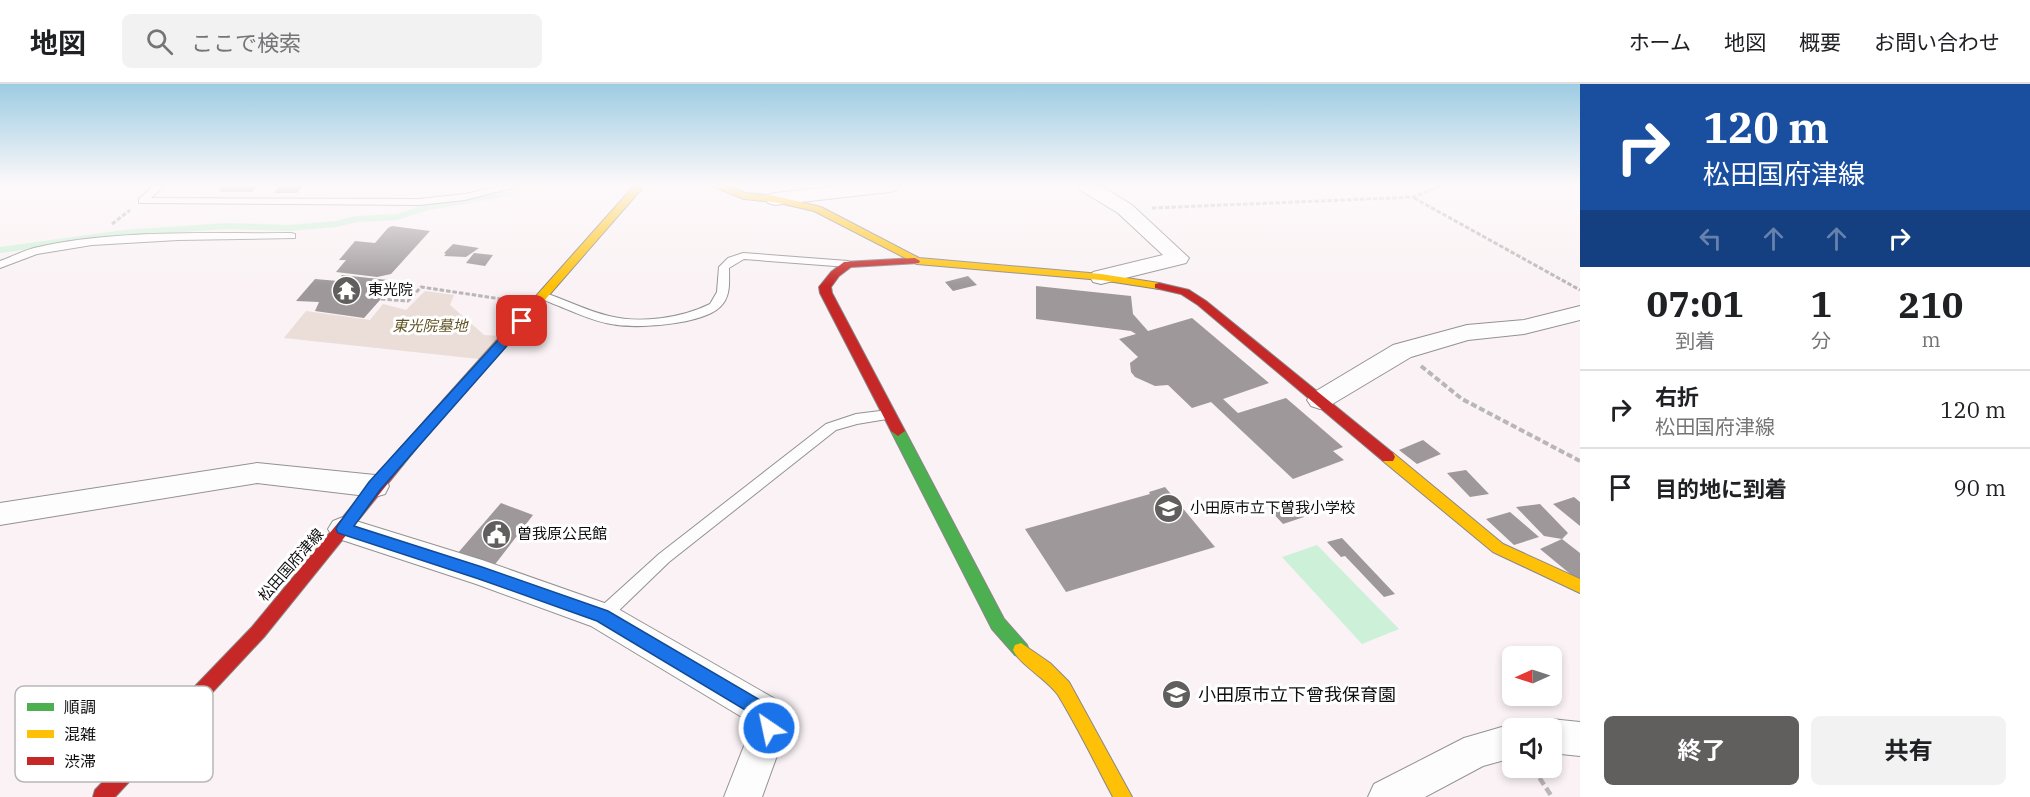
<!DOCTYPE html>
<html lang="ja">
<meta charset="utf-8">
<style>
:root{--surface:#fff;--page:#f2f2f2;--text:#202124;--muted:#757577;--line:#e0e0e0;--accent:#615e5e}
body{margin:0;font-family:"IBM Plex Serif","Noto Sans JP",serif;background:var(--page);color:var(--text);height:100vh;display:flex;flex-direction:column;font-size:22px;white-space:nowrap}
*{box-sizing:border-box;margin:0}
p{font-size:20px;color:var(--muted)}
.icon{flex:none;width:33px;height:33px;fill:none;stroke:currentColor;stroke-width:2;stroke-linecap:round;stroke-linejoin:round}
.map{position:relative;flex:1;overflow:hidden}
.panel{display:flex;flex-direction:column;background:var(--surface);width:450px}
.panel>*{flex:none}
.top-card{background:#1a4fa0;color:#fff;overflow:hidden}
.needle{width:39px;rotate:267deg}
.fabs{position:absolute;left:1502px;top:562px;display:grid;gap:12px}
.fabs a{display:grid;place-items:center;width:60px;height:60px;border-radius:9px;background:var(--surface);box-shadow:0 3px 9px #0003;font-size:30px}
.pin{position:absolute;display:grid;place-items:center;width:51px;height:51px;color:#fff;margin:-26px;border-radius:12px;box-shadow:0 3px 9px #0006}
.me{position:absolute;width:66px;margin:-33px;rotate:326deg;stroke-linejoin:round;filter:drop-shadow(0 0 4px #0008)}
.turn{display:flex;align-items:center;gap:21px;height:126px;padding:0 24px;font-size:27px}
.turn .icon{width:78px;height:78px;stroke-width:2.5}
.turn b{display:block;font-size:42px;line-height:51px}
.lanes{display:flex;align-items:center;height:57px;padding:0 24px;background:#0003;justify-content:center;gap:30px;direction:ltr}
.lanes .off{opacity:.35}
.eta{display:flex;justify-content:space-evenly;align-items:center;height:102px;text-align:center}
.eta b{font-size:36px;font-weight:700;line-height:42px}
.primary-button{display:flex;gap:12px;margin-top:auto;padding:12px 24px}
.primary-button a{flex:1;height:69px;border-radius:9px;background:var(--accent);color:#fff;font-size:24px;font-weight:700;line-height:69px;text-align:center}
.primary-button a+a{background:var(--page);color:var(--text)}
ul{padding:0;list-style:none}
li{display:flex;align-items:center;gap:18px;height:78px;padding:0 24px;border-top:2px solid var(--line)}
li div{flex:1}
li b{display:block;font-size:22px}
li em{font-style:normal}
header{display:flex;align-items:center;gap:36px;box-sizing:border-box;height:84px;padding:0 30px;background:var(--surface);border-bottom:2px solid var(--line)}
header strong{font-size:28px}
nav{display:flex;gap:33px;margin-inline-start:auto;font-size:21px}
.search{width:420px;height:54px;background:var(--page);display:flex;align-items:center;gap:15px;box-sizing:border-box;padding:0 21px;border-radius:9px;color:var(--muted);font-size:22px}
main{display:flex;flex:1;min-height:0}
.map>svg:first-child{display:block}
.cemetery{fill:#ebddd8}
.water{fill:#ccf1d8}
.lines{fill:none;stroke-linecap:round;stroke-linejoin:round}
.stream{stroke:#ccf1d8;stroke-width:6}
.building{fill:#9e989a}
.lane-casing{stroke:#949192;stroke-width:2}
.street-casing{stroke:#949192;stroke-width:2}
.fast-casing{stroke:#8b8788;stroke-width:2}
.slow-casing{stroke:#8b8788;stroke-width:2}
.jam-casing{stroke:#8b8788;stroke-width:2}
.path-far2{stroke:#b8b6b7;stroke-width:3;stroke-dasharray:4.5 2;stroke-linecap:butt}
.path-far1{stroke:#b8b6b7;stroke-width:4;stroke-dasharray:6 3;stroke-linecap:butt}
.path{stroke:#b8b6b7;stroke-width:4.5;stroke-dasharray:8 4;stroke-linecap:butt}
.lane{fill:#fefdfd;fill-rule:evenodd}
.street{fill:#fefdfd;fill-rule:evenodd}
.fast{fill:#4caf50;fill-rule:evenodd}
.slow{fill:#ffc107;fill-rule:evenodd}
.jam{fill:#c62828;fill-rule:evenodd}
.route{fill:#1a73e8;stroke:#114b97;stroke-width:1.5}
.labels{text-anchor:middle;stroke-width:6;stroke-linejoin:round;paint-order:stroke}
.poi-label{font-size:15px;fill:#0e0e0e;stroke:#fff;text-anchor:start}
.park-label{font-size:15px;font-style:italic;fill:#605323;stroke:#fff}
.street-label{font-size:15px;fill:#0e0e0e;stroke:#fff}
.near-poi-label{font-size:18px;fill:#0e0e0e;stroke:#fff;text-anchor:start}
.key{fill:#fff;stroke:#b7b7b7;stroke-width:1.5}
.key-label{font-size:16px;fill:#0e0e0e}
</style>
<header>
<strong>地図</strong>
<div class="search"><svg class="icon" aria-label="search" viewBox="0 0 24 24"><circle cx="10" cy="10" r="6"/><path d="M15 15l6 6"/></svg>ここで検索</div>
<nav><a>ホーム</a><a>地図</a><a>概要</a><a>お問い合わせ</a></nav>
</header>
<main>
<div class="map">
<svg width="1580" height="713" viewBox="0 0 1580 713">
<rect width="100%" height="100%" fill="#faf2f4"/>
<!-- cemetery -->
<path class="cemetery" d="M425 207 454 211 450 221 484 251 500 252 479 275 284 254 306 227 370 236 383 220 406 226Z"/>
<!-- water -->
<path class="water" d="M1317 461 1399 545 1362 560 1282 473Z"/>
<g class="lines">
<!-- stream -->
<path class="stream" d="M0 166 124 149 227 142 290 144 336 140 357 135 397 133 428 123 497 111 529 102"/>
</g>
<!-- building -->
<path class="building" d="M221 102H257L252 108H220L222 106H218Z
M280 102H303L297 109H274Z
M392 142 430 147 391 190 377 193 336 188 346 176H339L355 157 375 159 388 144Z
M453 160 479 164 466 173 444 172 446 170 444 169Z
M474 169 493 171 485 182 466 179Z
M342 191 397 197 364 234 315 227 319 218 296 217 315 195 338 197Z
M968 192 977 201 953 207 945 198Z
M1036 202 1131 212 1133 230 1148 247 1192 234 1269 299 1223 315 1238 329 1286 314 1343 363 1333 367 1344 376 1293 395 1211 318 1192 324 1168 301 1155 302 1135 293 1131 288 1130 279 1138 273 1119 255 1136 250 1131 247 1036 235Z
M1423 356 1441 370 1417 380 1399 366Z
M1466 386 1489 410 1470 413 1447 389Z
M1165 403 1215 463 1066 508 1025 445 1150 410 1149 408Z
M1574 413 1580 418V442L1553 420Z
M501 419 533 431 493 483 457 470Z
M1291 419 1304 433 1283 440 1270 426Z
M1540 420 1568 449 1562 455 1544 452 1516 423Z
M1510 428 1539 453 1514 461 1486 435Z
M1342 454 1395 510 1384 513 1345 472 1341 473 1327 458Z
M1562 455 1580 469V498L1540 465Z"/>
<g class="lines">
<defs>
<path id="lane" d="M153 102H164L151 114 419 115 465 110 502 102H520L465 116 419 121 139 119V115Z
M291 149 295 150V154L178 156 92 161 37 170 0 184V177C11 173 23 167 34 164 116 145 207 150 291 149Z
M743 169 848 177 853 180 848 183 744 175 729 184C729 198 731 213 720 223 701 241 636 245 611 240 593 237 576 229 559 222 552 219 544 217 538 212L540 210H548C568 217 588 227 609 232 640 240 682 234 710 220L717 208 719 183 728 174Z
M888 326 895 331 893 334 857 340 836 346 669 478 608 537 602 539 596 537 594 532 596 527 659 470 826 340 856 330Z"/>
<path id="street" d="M838 102H899L896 106 889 108 775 121 768 119 765 115 768 111 775 109Z
M1077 102H1101L1132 121 1189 174 1186 179 1101 200 1093 198 1090 193 1093 188 1163 171 1118 129 1080 106Z
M1580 222V236L1524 250 1468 256 1411 273 1329 322 1320 325 1311 322 1307 316 1311 310 1393 261 1467 241 1524 236Z
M257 379 375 391 385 394 389 402 385 410 375 413 257 399 0 441V419Z
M343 433 482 476 613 522 777 616 787 644 762 713H724L751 644 750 638 591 542 476 500 333 453 328 445 333 437Z
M1551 635 1580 638V672L1551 669V645H1536L1538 640Z
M1512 640 1525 645H1512V674L1483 682 1425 713H1368L1374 700 1464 654Z"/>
<path id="fast" d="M898 342 905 347 1004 535 1027 561 1029 566 1027 571 1021 573 1015 571 992 545 891 347Z"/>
<path id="slow" d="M634 102H644L423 356H413L411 353 413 350Z
M712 102H726L746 109 775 112 821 123 919 174 1101 190 1159 199 1165 202 1159 205 1101 196 917 180 814 127 775 118 744 115Z
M1388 368 1393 369 1503 460 1580 495V509L1493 468 1383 377 1381 373 1383 369Z
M1021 559 1050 579 1069 598 1132 713H1113C1095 679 1078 644 1058 611 1047 595 1020 581 1013 566L1015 561Z"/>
<path id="jam" d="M915 174 920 177 919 179 851 183 839 192 831 203 832 209 905 347 898 352 891 347 820 209 819 203 831 188 844 178Z
M1159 199 1189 206 1206 217 1393 369 1395 373 1393 377H1383L1198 221 1181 210 1155 204V200Z
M418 348 425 353 423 356 264 553 115 713H93L95 706 252 543 395 370 413 350Z"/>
</defs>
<!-- lane casing -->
<use href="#lane" class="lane-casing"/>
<!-- street casing -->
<use href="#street" class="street-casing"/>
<!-- fast casing -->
<use href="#fast" class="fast-casing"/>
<!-- slow casing -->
<use href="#slow" class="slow-casing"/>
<!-- jam casing -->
<use href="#jam" class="jam-casing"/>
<!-- path-far2 -->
<path class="path-far2" d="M1414 114 1580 206
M1152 124 1414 113 1441 102
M112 140 130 126
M381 215 408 217 421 203 508 216"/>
<!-- path-far1 -->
<path class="path-far1" d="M1421 282 1462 315 1580 377"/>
<!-- path -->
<path class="path" d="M1533 684 1552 713"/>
<!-- lane -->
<use href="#lane" class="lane"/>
<!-- street -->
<use href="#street" class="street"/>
<!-- fast -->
<use href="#fast" class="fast"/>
<!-- slow -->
<use href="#slow" class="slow"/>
<!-- jam -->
<use href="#jam" class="jam"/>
</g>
<!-- sky -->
<linearGradient id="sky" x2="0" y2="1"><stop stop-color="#9dcce2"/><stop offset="0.5" stop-color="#fdf9fa"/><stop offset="1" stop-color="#fdf9fa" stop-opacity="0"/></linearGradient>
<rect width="1580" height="202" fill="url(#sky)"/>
<!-- route -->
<path class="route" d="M522 233 527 234V239L380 406 354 442 482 483 608 527 772 623 778 644 775 650 769 653 762 650 757 633 597 537 479 495 338 449 336 445 338 441 369 398 518 234Z"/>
<!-- icons -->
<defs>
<symbol id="temple-disc" viewBox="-11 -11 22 22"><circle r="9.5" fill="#615e5e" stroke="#fff"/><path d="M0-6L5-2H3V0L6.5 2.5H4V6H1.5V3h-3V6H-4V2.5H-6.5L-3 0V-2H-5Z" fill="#fff"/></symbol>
<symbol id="school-disc" viewBox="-11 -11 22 22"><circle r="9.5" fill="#615e5e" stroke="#fff"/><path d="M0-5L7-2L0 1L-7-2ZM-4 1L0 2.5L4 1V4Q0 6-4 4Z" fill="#fff"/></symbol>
<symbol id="civic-disc" viewBox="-11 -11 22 22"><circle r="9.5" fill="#615e5e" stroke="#fff"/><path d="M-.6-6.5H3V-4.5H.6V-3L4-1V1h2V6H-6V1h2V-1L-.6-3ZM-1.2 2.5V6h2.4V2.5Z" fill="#fff"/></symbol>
</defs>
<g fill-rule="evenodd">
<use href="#temple-disc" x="330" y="190" width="33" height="33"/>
<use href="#school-disc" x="1152" y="408" width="33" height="33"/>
<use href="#civic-disc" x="480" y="434" width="33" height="33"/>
<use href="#school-disc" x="1160" y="594" width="33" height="33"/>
</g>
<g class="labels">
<!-- poi labels -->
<g class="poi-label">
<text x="368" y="211">東光院</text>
<text x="1190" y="429">小田原市立下曽我小学校</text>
<text x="517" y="455">曽我原公民館</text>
</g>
<!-- park labels -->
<g class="park-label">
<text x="430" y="247">東光院墓地</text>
</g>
<!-- street labels -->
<g class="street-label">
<text transform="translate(291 481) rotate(-49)" y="5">松田国府津線</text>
</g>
<!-- near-poi labels -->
<g class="near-poi-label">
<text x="1198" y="617">小田原市立下曾我保育園</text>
</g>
</g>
<!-- legend -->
<rect x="15" y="602" width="198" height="96" rx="9" class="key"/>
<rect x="27" y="619" width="27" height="8" fill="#4caf50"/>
<rect x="27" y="646" width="27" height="8" fill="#ffc107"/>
<rect x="27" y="673" width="27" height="8" fill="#c62828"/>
<g class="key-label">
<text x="64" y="629">順調</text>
<text x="64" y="656">混雑</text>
<text x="64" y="683">渋滞</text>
</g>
</svg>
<div class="fabs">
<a><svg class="needle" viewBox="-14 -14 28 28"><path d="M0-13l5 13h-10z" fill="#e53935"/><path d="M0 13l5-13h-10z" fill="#757577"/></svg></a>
<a><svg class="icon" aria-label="sound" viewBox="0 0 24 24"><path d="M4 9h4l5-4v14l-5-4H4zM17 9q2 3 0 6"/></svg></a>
</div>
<div class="pin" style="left:522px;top:237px;background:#d93025"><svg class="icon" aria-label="arrive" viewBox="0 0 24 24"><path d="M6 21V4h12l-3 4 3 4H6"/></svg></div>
<svg class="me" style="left:769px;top:644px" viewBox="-20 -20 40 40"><circle r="17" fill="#1a73e8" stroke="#fff" stroke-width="3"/><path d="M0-11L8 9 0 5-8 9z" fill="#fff"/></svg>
</div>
<section class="panel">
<div class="top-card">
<div class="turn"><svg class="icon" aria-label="right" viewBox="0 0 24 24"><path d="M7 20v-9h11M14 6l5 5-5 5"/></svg><div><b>120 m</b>松田国府津線</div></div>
<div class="lanes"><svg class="icon off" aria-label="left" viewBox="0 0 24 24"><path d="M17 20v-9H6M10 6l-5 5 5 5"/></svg><svg class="icon off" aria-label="ahead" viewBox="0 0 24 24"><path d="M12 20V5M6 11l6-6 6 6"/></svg><svg class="icon off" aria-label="ahead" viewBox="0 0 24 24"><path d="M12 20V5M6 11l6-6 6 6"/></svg><svg class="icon" aria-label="right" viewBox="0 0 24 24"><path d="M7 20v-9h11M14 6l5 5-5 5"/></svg></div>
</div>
<div class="eta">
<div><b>07:01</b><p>到着</p></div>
<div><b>1</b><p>分</p></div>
<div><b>210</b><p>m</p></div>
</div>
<ul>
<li><svg class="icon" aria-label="right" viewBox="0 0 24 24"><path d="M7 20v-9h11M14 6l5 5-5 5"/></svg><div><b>右折</b><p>松田国府津線</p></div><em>120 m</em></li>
<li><svg class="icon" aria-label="arrive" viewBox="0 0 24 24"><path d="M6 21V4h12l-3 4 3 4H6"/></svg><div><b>目的地に到着</b></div><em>90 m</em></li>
</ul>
<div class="primary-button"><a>終了</a><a>共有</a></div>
</section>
</main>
